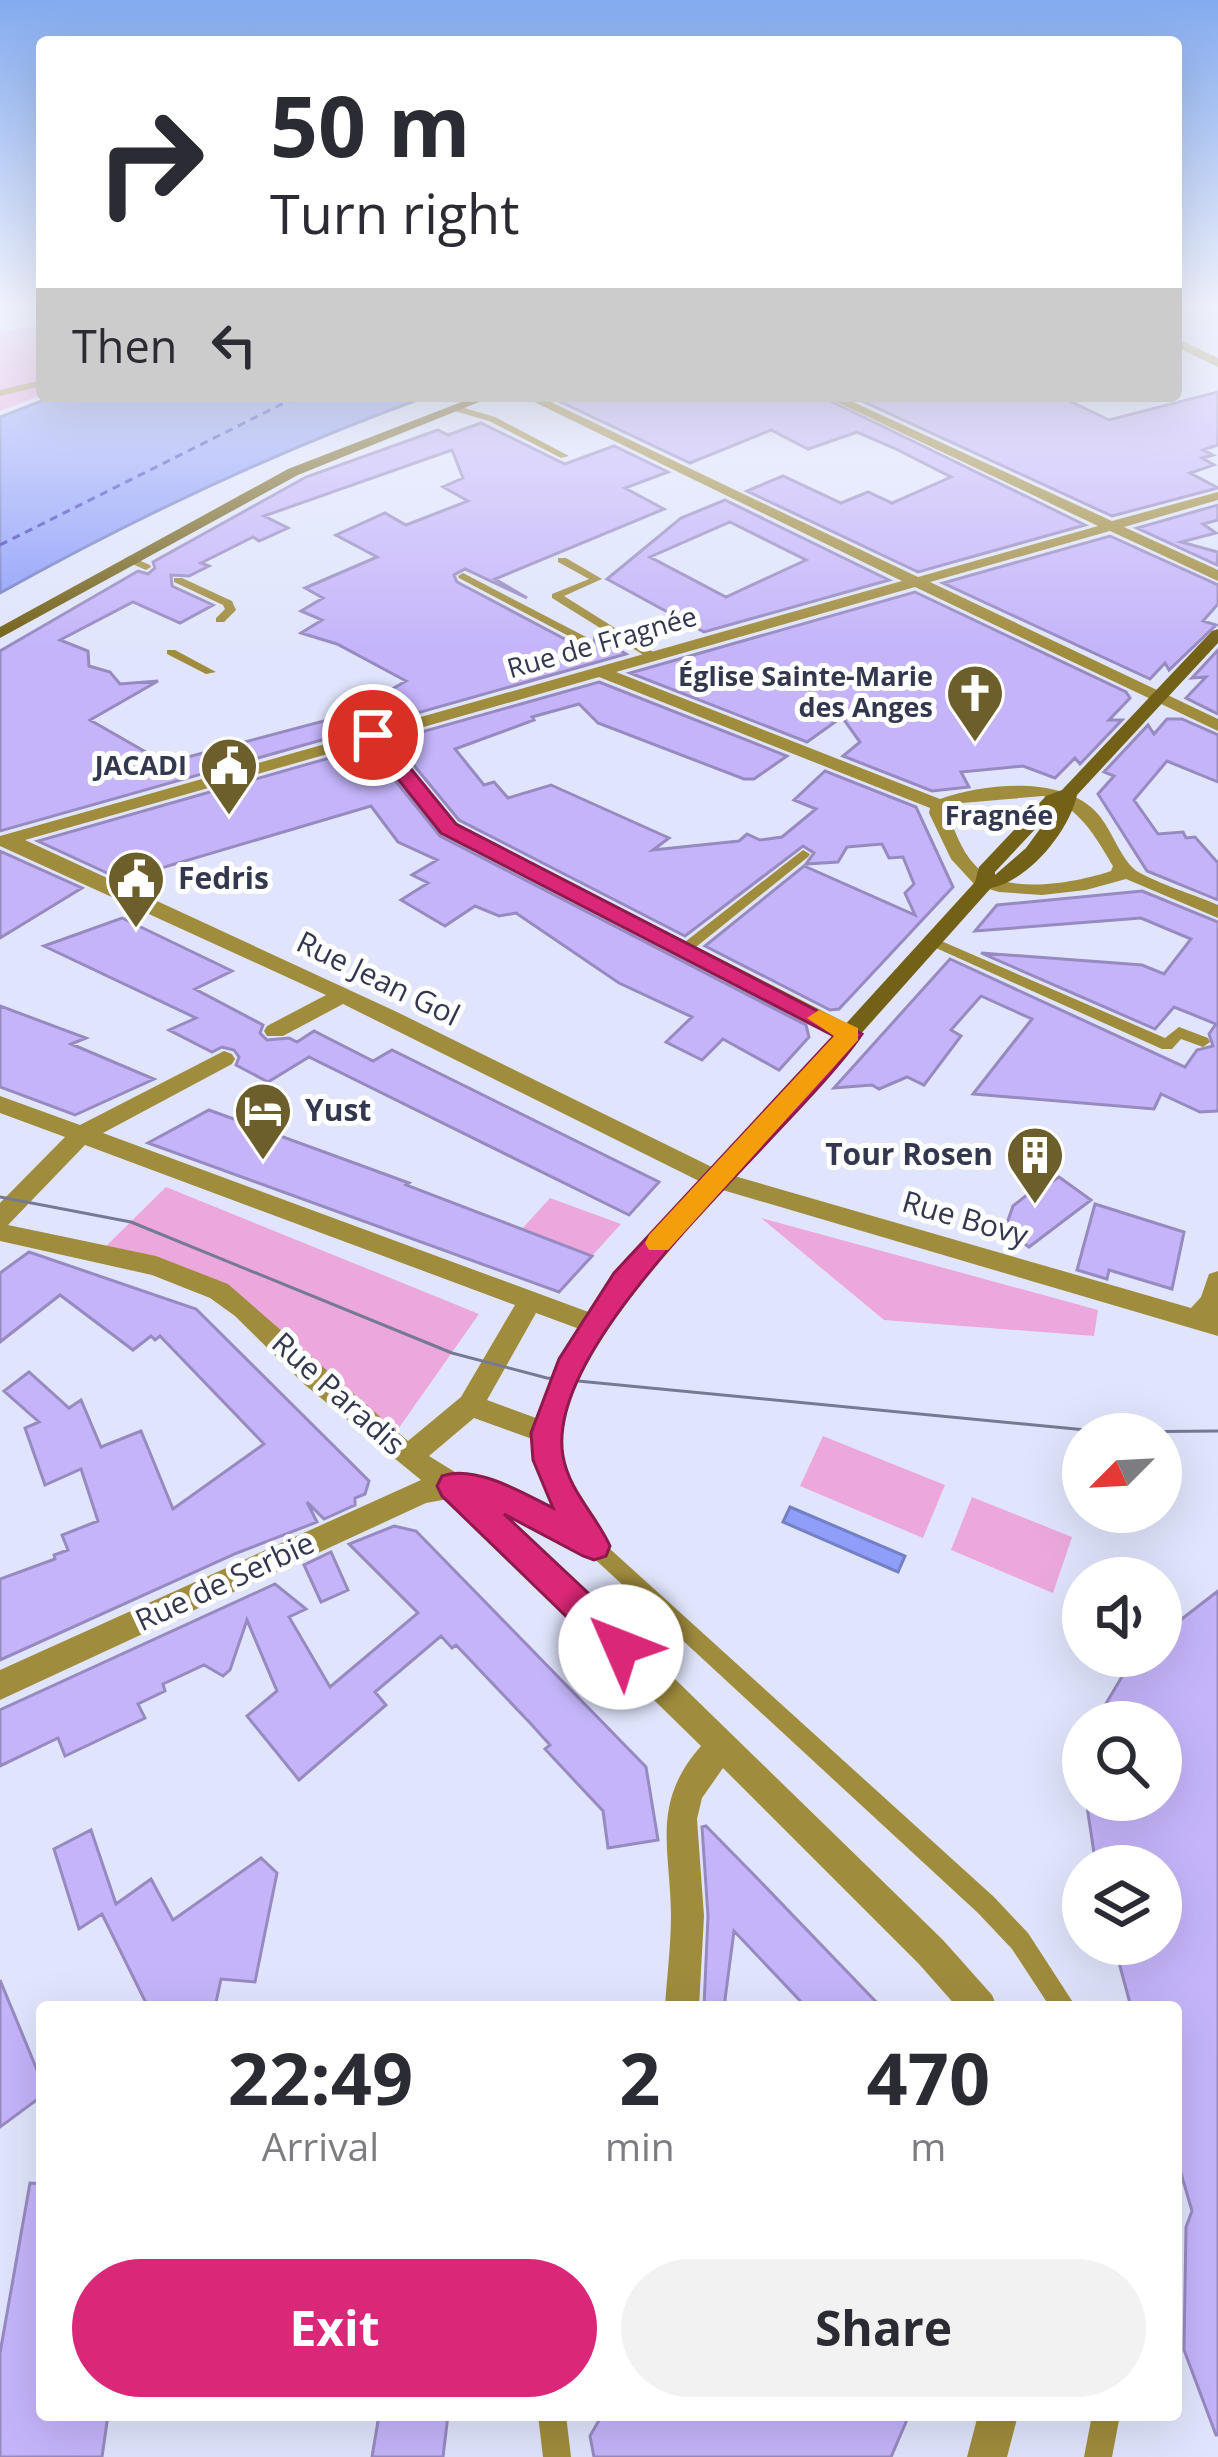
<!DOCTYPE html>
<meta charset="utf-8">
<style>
:root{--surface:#fff;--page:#f2f2f3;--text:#2b2b33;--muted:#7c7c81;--accent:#db2777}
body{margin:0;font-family:"Open Sans",sans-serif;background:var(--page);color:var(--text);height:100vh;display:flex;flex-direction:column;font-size:45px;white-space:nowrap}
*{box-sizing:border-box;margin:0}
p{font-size:39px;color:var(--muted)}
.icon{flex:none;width:66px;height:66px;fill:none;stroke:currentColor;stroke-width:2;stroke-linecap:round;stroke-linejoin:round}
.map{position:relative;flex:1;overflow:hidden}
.details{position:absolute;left:36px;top:2001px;width:1146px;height:420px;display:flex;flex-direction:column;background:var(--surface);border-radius:12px;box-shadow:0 12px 48px #0002}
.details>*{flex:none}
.guide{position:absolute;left:36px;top:36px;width:1146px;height:366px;border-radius:12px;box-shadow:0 12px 48px #0002;background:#fff;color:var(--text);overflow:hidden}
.needle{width:78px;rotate:246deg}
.fabs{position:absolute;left:1062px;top:1413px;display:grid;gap:24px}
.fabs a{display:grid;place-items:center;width:120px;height:120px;border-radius:50%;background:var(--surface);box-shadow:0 12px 48px #0002;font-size:60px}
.pin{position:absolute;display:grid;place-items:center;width:102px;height:102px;color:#fff;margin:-51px;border:6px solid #fff;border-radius:50%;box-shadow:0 3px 12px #0007}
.me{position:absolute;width:132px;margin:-66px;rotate:314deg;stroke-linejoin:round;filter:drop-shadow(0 0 9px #0008)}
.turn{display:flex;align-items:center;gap:42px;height:252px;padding:0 36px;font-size:54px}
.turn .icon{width:156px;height:156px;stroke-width:2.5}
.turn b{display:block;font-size:84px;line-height:102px}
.then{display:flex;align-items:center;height:114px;padding:0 36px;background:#0003;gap:24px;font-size:45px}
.eta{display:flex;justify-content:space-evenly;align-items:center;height:204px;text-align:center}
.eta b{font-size:72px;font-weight:700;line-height:84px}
.cta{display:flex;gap:24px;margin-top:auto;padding:24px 36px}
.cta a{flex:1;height:138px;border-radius:72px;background:var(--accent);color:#fff;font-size:48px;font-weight:700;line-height:138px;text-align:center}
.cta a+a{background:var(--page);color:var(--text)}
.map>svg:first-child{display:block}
.green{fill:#eca8dc}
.water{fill:#8e9ef9;stroke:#737fc6;stroke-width:3}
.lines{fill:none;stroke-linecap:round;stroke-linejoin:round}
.ferry{stroke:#3c3cbe;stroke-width:3;stroke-dasharray:8 6;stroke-linecap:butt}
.building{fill:#c5b4fa;stroke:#978ac1;stroke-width:3;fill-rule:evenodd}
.lane{fill:#a08c3d;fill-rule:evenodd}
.street{fill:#a08c3d;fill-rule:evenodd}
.secondary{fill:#736117;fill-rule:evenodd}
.tram{stroke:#757a92;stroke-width:3}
.route{fill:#db2777;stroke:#8e194d;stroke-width:3}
.slow{fill:#f59e0b}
.labels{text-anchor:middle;stroke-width:10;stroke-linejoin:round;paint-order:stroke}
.far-street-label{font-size:27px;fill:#33384f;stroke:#fff}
.far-poi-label{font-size:27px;font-weight:bold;fill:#33384f;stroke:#fff;text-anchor:end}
.far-neighbourhood-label{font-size:27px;font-weight:bold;fill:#33384f;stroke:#fff}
.poi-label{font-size:30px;font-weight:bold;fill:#33384f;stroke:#fff;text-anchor:start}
.street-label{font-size:30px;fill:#33384f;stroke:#fff}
</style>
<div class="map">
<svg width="1218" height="2457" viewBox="0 0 1218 2457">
<rect width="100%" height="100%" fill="#e0e5fd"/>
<!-- green -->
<path class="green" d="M42 324V395L0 411V333Z
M166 1187 479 1314 389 1442 244 1309 101 1251Z
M550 1198 621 1224 592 1256 522 1229Z
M761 1218 1098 1310 1094 1336 884 1320Z
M823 1436 945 1485 923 1538 800 1486Z
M972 1497 1072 1537 1053 1593 951 1550Z"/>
<!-- water -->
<path class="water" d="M54 396H428C279 450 138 516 0 593V417Z
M790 1507 905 1556 898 1572 783 1522Z"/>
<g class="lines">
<!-- ferry -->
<path class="ferry" d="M0 545 298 396"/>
</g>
<!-- building -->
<path class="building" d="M1218 392V445L1203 450 1213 455 1202 458 1214 465 1190 473 1218 488 1112 516 851 396H1059L1109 420Z
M548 396H820L1085 525 918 572 747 491 783 476 841 503 868 492 892 503 951 477 894 448 857 432 808 449 771 430 690 463Z
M481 423 565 464 614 446 668 472 625 488 664 509 495 579 527 598 465 569 454 575 457 582 578 646 594 643 595 635 626 654 0 831V651L138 571 148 574 155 568 153 562 306 477 438 430 448 435ZM452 450 463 478 443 487 468 501 406 525 385 513 336 535 377 557 305 588 323 598 301 611 322 620 301 633 337 644 406 681 361 707 341 708 324 721 165 763 90 720 158 681 120 684 110 672 89 666 88 651 60 640 133 602 180 623 213 605 172 586 171 575 189 576 209 566 201 563 253 537 259 541 288 528 264 516Z
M725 500 889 580 704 632 607 579 681 518ZM730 522 806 560 726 597 650 557Z
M1218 505V520L1203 524 1216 533 1181 542 1218 552 1217 565 1137 528Z
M1110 536 1218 585V604L1203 621 1216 625 1169 670 1165 663 1150 679 943 583Z
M915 592 1126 692 1130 698 1109 720H1122L1080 764 1075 758 1055 778 1023 766 961 772 969 787 932 791 843 756 860 742 842 717 807 742 630 673Z
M1218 650V714L1186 698 1206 677 1192 678Z
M599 682 787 756 754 779H744L598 723 579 704 532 717 534 720 455 749 484 785 494 782 508 798 551 785 669 838 653 850 739 841 747 834 760 840 782 837 816 809 794 800 825 771 916 807 953 887 839 1009 830 1010 705 946 804 866 915 915 905 893 914 884 903 857 889 858 882 844 847 847 838 862 806 864 814 853 803 846 685 936 459 820 393 740Z
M1167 719H1182L1218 735V782L1167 761 1134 800 1158 834 1183 832 1186 838 1195 837 1218 863V900L1147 871 1098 794 1114 776 1104 772 1148 725 1154 734Z
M368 747 440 836 806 1025 809 1037 779 1070 723 1039 702 1060 666 1042 692 1017 619 983 516 913 499 916 475 906 445 926 401 900 428 883 412 875 437 860 398 842 371 806 131 877 126 867 107 873 38 841Z
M0 851 82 888 0 938Z
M1142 891 1218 922V1111L1200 1112 1161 1094 1154 1109 973 1094 1032 1019 981 996 951 1030 961 1036 924 1085 907 1077 879 1089 872 1085 834 1088 950 959 1185 1067 1197 1050 1213 1046 1209 1034 1216 1024 1174 1007 1155 1029 981 953 1142 965 1164 974 1191 939 1141 918 975 931 997 905Z
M122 918 232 971 195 989 263 1025 260 1033 267 1040 289 1038 297 1042 314 1031 373 1061 392 1050 659 1182 629 1215 309 1057 268 1082 236 1065 239 1057 234 1050 222 1047 212 1052 169 1030 196 1018 44 946Z
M0 1006 86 1038 71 1044 154 1079 75 1115 0 1087Z
M209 1110 409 1183 406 1185 592 1256 559 1292 148 1143Z
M1059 1177 1091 1200 1029 1247 1005 1229 1013 1206 1043 1182 1047 1185Z
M1095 1204 1184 1232 1172 1289 1109 1270 1107 1279 1077 1270Z
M29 1252 196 1309 369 1481 365 1494 355 1498V1505L324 1519 307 1502 317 1522 237 1553 0 1660V1579L55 1559 54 1555 68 1550 62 1535 98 1521 81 1469 45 1485 25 1428 39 1422 4 1391 29 1372 69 1408 81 1400 101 1447 141 1431 173 1509 264 1444 160 1336 155 1340 151 1336 133 1350 60 1295 0 1342V1273Z
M394 1526 416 1531 646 1767 658 1840 608 1848 603 1811 545 1749 550 1745 531 1724 456 1645 452 1648 441 1636 375 1692 386 1705 299 1780 247 1716 277 1691 247 1620 230 1670 223 1676 204 1665 163 1684 165 1691 138 1704 145 1718 65 1756 58 1738 0 1766V1710L275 1584 306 1609 289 1617 330 1687 418 1613 349 1544Z
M331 1552 348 1590 321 1602 304 1565Z
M1218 1591V2435H1216L1184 2350 1186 2227 1192 2211 1176 2156V2007H1131L1114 1944H1161V1866H1096L1086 1800H1161V1722H1095L1129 1665 1138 1656H1161V1635Z
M706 1826 756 1877 881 2007H806L734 1931 724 2007H704L708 1916 702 1827Z
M91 1830 116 1904 151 1879 173 1920 261 1858 277 1873 255 1982 221 1979 215 2007H148L102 1914 79 1929 54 1849Z
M0 1980 42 2082V2096L0 2127Z
M30 2183 42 2184V2415H108L102 2457H0V2353Z
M379 2415H448L443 2457H372Z
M602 2415H909L891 2457H594L590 2436Z"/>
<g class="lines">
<!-- lane -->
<path class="lane" d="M42 380V386L0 396V390Z
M454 405 495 417 569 456 561 458 489 421 451 410 450 408Z
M129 556 150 565 151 567 146 570 125 561 124 559Z
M558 558H566L602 579 564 596 658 655V659H650L552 598V594L589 579 558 562Z
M463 573 588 638 590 640 580 642 459 578 458 576Z
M174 578H182L232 601 236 610 224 622H216V618L225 609 223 605 174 582Z
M167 650H175L216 672 206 674 167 654Z
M803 850 810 854 808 857 691 951H681V945Z
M932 937 1165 1038 1179 1027 1208 1038 1210 1042 1203 1047 1181 1039 1172 1049H1162L927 944V938Z
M717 1174 723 1176 725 1180 723 1184C663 1247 537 1371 559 1466 566 1494 585 1514 599 1539L994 1897 1028 1933 1076 2007H1050L1012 1949 978 1913 587 1552 504 1507 451 1493 449 1487 451 1481 458 1479 515 1494 566 1521C554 1503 543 1483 540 1462 524 1362 648 1242 711 1176Z
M538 2415H566L571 2457H543Z
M1092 2415H1120L1112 2457H1084Z"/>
<!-- street -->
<path class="street" d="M1176 338 1218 358V367L1176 347Z
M522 396H538L918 577 1098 526 824 396H840L1112 521 1218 492V500L1124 527 1218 570V581L1110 531 930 582 1218 719V731L915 587 616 672 940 799C985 783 1064 775 1098 814 1111 829 1120 856 1133 868 1144 879 1201 897 1218 905V918L1126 879 1086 890 1042 895 999 892 975 885 951 859 929 813 930 808 599 677 385 738 456 824 858 1029 861 1034 858 1039H842L442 832 370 742 25 840 397 1012 724 1173 1191 1308 1201 1297 1209 1274 1218 1271V1336L709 1186 343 1004 283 1036H267L264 1031 267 1026 326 995 0 846V836L902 581ZM1043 796C1079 806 1095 836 1113 866L1111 871C1075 883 1002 897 974 864 961 850 955 830 947 813L948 808 962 803Z
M224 1051 232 1054 235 1059 232 1064 103 1133 602 1317 606 1324 602 1331 593 1334 536 1313 487 1400 555 1425 559 1433 555 1441 546 1444 474 1418 429 1456 463 1477 564 1571 943 1940 992 1995 997 2007H957L919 1964 723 1768 702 1798 697 1819 704 1916 699 2007H665C667 1976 671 1945 671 1914 670 1846 651 1803 701 1746L448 1499 426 1503 0 1700V1670L421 1480 305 1385 235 1316 210 1298 152 1275 0 1241V1203L65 1137 0 1113V1096L80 1125ZM85 1145 515 1305 461 1397 408 1441 228 1284 156 1256 8 1225Z
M978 2415H1018L1007 2457H967Z"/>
<!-- secondary -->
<path class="secondary" d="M477 396H494L298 475 0 638V627L288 469Z
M1218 629V643L1077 795C1069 832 1028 881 991 888L725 1186H709L705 1180 709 1174 975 882 979 867 1046 796 1062 790 1212 631ZM1056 807 1026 848 995 875V872Z"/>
<!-- tram -->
<path class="tram" d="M0 1197 131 1222 452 1353 547 1378 1107 1432 1218 1431"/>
</g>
<!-- sky -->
<linearGradient id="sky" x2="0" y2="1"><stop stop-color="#84abef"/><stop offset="0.47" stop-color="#f1f3fe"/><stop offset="1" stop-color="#f1f3fe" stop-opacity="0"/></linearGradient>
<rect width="1218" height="649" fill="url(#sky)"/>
<!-- route -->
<path class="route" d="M366 731H380L456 824 862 1034C796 1131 542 1336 563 1456 569 1491 596 1515 610 1546L606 1556 594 1560 583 1556 504 1514 633 1635 638 1647 633 1658 621 1663 609 1658 442 1496 437 1486 442 1476C474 1464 524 1493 553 1508L533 1460 531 1433 559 1359 614 1273 834 1036 441 833 366 739Z"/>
<!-- slow -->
<path class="slow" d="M819 1010 858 1028V1040L668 1250H649L645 1243 649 1235 834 1036 807 1018Z"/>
<!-- icons -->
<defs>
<symbol id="church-pin" viewBox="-11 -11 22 30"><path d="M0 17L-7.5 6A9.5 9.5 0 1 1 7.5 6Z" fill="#6c5f2c" stroke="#fff"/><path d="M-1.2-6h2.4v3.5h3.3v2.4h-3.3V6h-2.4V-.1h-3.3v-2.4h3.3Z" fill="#fff"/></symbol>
<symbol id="civic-pin" viewBox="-11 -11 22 30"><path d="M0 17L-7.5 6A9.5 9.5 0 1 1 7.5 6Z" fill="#6c5f2c" stroke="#fff"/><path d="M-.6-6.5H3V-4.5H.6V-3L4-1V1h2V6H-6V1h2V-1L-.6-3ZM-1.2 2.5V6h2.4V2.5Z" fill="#fff"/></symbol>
<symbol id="hotel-pin" viewBox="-11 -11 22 30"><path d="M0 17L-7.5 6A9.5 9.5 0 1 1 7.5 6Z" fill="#6c5f2c" stroke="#fff"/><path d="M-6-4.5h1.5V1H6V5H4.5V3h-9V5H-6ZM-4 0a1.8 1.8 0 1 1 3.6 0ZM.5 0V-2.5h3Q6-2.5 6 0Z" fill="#fff"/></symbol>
<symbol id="building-pin" viewBox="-11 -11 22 30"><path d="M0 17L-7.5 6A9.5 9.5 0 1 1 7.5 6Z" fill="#6c5f2c" stroke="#fff"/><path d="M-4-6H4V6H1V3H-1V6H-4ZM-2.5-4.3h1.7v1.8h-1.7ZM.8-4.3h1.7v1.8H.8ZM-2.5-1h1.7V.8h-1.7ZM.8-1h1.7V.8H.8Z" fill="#fff"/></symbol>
</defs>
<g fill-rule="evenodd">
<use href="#church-pin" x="942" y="660" width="66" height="90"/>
<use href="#civic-pin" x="196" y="733" width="66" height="90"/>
<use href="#civic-pin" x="103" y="846" width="66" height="90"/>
<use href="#hotel-pin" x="230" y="1078" width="66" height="90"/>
<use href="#building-pin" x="1002" y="1122" width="66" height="90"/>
</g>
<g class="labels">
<!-- far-street labels -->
<g class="far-street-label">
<text transform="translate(602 643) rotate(-16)" y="9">Rue de Fragnée</text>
</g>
<!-- far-poi labels -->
<g class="far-poi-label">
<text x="933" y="686">Église Sainte-Marie<tspan x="933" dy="31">des Anges</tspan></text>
<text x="187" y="775">JACADI</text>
</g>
<!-- far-neighbourhood labels -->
<g class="far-neighbourhood-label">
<text x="999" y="825">Fragnée</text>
</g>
<!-- poi labels -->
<g class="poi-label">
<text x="178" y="889">Fedris</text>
<text x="305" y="1121">Yust</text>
<text x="993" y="1165" text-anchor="end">Tour Rosen</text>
</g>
<!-- street labels -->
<g class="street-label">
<text transform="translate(378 979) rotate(26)" y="10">Rue Jean Gol</text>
<text transform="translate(965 1219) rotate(16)" y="10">Rue Bovy</text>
<text transform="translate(338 1394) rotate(42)" y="10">Rue Paradis</text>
<text transform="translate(225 1582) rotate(-25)" y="10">Rue de Serbie</text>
</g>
</g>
</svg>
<div class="fabs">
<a><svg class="needle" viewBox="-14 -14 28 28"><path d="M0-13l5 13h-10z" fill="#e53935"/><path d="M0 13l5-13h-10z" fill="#7c7c81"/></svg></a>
<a><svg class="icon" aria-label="sound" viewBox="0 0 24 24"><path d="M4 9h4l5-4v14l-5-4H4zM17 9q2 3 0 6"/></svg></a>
<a><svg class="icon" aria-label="search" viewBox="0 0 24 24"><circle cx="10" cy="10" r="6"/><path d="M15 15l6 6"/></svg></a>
<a><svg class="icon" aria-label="layers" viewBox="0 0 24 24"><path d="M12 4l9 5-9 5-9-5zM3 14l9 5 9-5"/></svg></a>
</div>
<div class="pin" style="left:373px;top:735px;background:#d93025"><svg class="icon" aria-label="arrive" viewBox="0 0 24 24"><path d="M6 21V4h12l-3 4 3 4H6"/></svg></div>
<svg class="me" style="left:621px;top:1647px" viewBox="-20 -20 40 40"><circle r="19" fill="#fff"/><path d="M0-13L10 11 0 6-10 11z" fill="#db2777"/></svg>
<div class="guide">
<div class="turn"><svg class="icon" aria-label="right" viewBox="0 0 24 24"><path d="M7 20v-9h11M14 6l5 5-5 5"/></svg><div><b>50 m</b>Turn right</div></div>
<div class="then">Then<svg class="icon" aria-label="left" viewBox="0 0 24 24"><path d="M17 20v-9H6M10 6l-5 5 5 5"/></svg></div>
</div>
<section class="details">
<div class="eta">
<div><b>22:49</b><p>Arrival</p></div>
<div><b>2</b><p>min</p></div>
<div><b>470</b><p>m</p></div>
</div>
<div class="cta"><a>Exit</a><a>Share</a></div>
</section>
</div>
